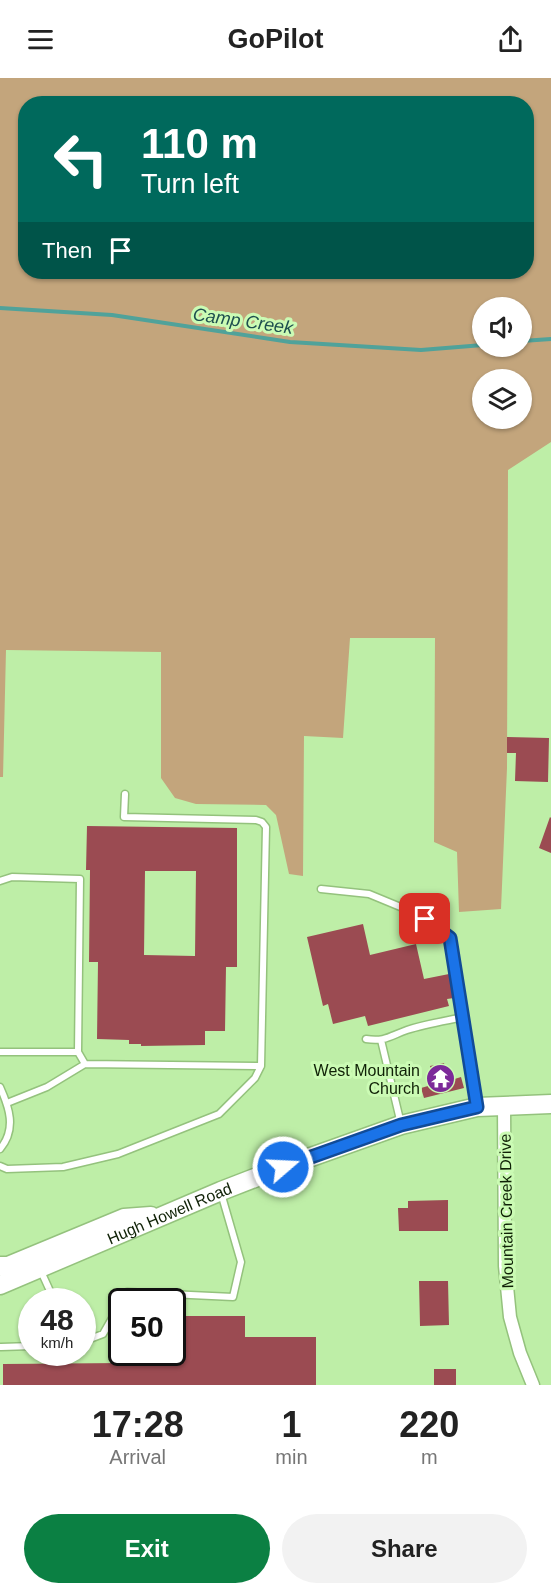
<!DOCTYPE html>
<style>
:root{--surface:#fff;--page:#f2f2f2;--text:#222;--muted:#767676;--accent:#0b8043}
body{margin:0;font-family:Arial,sans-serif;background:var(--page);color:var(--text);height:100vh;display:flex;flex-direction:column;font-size:22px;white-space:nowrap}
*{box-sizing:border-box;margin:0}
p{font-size:20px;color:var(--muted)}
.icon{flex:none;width:33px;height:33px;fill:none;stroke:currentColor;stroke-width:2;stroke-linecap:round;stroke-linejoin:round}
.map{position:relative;height:1307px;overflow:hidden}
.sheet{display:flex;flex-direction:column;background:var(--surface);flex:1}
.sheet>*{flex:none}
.top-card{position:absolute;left:18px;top:18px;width:516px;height:183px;border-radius:24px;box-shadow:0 2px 4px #0004;background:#00695c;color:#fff;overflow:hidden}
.tools{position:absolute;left:472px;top:219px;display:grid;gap:12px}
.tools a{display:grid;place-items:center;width:60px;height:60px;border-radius:50%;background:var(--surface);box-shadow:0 2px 4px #0004;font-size:30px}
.speed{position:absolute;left:18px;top:1210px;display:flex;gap:12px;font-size:30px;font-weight:700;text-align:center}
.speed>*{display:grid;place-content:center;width:78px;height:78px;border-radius:50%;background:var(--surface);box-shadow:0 2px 4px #0004;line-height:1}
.speed small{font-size:15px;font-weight:400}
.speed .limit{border:3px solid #111;border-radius:9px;background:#fff;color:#111}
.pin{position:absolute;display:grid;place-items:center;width:51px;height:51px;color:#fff;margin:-26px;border-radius:12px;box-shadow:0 3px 9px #0006}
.me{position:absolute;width:66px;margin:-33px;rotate:71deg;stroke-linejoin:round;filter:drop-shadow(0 0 4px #0008)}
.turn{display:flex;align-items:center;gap:21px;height:126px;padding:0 24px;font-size:27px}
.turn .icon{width:78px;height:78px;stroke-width:2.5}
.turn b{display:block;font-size:42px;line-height:51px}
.then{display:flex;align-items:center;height:57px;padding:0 24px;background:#0003;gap:12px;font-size:22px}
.eta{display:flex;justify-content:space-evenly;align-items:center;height:102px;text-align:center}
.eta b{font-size:36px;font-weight:600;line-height:42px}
.button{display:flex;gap:12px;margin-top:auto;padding:12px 24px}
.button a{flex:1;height:69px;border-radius:36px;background:var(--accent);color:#fff;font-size:24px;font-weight:600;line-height:69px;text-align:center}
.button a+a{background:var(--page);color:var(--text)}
header{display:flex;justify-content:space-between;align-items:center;height:78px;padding:0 24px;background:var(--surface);font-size:27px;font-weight:600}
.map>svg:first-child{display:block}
.green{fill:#c3a57c;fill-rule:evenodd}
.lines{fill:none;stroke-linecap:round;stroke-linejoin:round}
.stream{stroke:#50a29a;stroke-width:4}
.building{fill:#9b4b52;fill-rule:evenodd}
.lane-casing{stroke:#94c27d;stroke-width:9}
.street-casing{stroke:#94c27d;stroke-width:15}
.secondary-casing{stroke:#94c27d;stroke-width:21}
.lane{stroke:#fff;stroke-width:6}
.street{stroke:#fff;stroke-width:12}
.secondary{stroke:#fff;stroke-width:18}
.route-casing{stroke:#114b97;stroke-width:15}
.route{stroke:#1a73e8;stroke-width:10}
.labels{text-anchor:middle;stroke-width:6;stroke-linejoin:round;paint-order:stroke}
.poi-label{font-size:16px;fill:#0f2106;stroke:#cbfbb4;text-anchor:end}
.street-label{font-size:16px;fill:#0f2106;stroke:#cbfbb4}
.water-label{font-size:18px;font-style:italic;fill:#1e4f4f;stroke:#cbfbb4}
</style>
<header><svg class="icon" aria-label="menu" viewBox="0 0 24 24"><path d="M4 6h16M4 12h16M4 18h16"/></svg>GoPilot<svg class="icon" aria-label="share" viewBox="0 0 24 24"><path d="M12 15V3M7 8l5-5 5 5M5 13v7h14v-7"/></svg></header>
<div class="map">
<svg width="551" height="1307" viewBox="0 0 551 1307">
<rect width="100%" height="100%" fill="#beeea7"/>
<!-- green -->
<path class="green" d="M0 0H551V364L508 392 507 690 501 831 459 834 457 774 434 764 435 560H350L343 660 304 658 303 798 289 796 276 737 266 727 196 726 175 720 161 700V574L6 572 3 699H0ZM26 26H526V194H26ZM483 230H522V268H483ZM483 302H522V340H483Z"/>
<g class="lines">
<!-- stream -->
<path class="stream" d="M0 230 112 237 290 264 421 272 483 267
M522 263 551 261"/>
</g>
<!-- building -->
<path class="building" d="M507 659 549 660 548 704 515 703 516 675H507Z
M550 739 551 740V775L539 770Z
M87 748 237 750V889H226L225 953H205V967L141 968V966H129V962L97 961 98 884H89L90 792H86ZM145 793H196L195 878 144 877Z
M363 846 370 877 416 866 424 901 449 896 454 920 447 921 449 928 368 948 365 938 333 946 328 926 323 928 307 859Z
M444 985 448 1003 461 999 464 1010 424 1020 421 1010 435 1006 430 988Z
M448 1122V1153H399L398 1130H408V1123Z
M419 1203H448L449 1247 420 1248Z
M172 1238H245V1259H316V1307H3V1286L123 1285V1275H172Z
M434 1291H456V1307H434Z"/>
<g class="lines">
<defs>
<path id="lane" d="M0 803 12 799 80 801 78 974 85 986
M321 811 369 816 415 835 450 860 477 1028
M366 961C385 964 390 958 407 952 425 946 445 943 464 939
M381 962 401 1046
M0 974H78
M0 1009C9 1029 17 1051 0 1071
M7 1025 47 1009 85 986 261 988
M0 1088 7 1091 63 1089 118 1076 219 1036 255 1000 261 988 266 749 262 744 256 742 124 739 125 716
M40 1191 55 1224
M82 1264 103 1256 127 1214 233 1219 241 1184 221 1115
M1 1269 32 1268"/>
<path id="street" d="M504 1028 505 1188 510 1239 520 1275 533 1307"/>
<g id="secondary">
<path d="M0 1188H8L124 1140 151 1138"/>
<path id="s1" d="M0 1207 221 1113 283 1089 401 1047 477 1029 551 1026"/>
</g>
</defs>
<!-- lane casing -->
<use href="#lane" class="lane-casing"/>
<!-- street casing -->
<use href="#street" class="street-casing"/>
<!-- secondary casing -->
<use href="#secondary" class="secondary-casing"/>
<!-- lane -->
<use href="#lane" class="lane"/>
<!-- street -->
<use href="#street" class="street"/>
<!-- secondary -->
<use href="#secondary" class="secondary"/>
</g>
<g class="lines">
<defs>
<path id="route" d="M283 1089 401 1047 477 1029 450 860 425 841"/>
</defs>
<!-- route casing -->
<use href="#route" class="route-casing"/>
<!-- route -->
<use href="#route" class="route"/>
</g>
<!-- icons -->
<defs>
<symbol id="temple-disc" viewBox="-11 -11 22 22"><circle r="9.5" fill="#7c2999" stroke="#cbfbb4"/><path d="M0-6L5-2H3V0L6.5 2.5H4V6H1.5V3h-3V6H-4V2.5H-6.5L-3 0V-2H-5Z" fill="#fff"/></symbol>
</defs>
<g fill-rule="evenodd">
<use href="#temple-disc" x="424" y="984" width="33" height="33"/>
</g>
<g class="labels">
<!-- poi labels -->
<g class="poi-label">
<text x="420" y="998">West Mountain<tspan x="420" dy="18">Church</tspan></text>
</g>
<!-- street labels -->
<g class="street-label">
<text transform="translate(506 1133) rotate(-91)" y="6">Mountain Creek Drive</text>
<text dy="6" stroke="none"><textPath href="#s1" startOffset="184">Hugh Howell Road</textPath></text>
</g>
<!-- water labels -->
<g class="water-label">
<text transform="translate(243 243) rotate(8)" y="6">Camp Creek</text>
</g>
</g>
</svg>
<div class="tools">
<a><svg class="icon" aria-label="sound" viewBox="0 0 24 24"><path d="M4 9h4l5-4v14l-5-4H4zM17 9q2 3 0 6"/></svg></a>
<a><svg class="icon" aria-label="layers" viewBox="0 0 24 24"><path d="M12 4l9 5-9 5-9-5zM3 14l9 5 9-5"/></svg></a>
</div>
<div class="speed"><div>48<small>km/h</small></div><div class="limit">50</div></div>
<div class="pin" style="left:425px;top:841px;background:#d93025"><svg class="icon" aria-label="arrive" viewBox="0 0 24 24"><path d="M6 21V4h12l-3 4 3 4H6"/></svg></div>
<svg class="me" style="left:283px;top:1089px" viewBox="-20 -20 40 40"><circle r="17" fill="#1a73e8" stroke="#fff" stroke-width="3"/><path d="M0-11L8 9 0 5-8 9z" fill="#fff"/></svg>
<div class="top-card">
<div class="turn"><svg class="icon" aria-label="left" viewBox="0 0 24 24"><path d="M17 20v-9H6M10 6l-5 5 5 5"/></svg><div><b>110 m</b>Turn left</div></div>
<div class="then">Then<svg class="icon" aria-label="arrive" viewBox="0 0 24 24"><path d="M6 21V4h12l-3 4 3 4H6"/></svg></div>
</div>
</div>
<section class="sheet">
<div class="eta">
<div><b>17:28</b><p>Arrival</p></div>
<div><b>1</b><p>min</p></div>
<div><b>220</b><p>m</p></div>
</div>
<div class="button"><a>Exit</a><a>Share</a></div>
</section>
